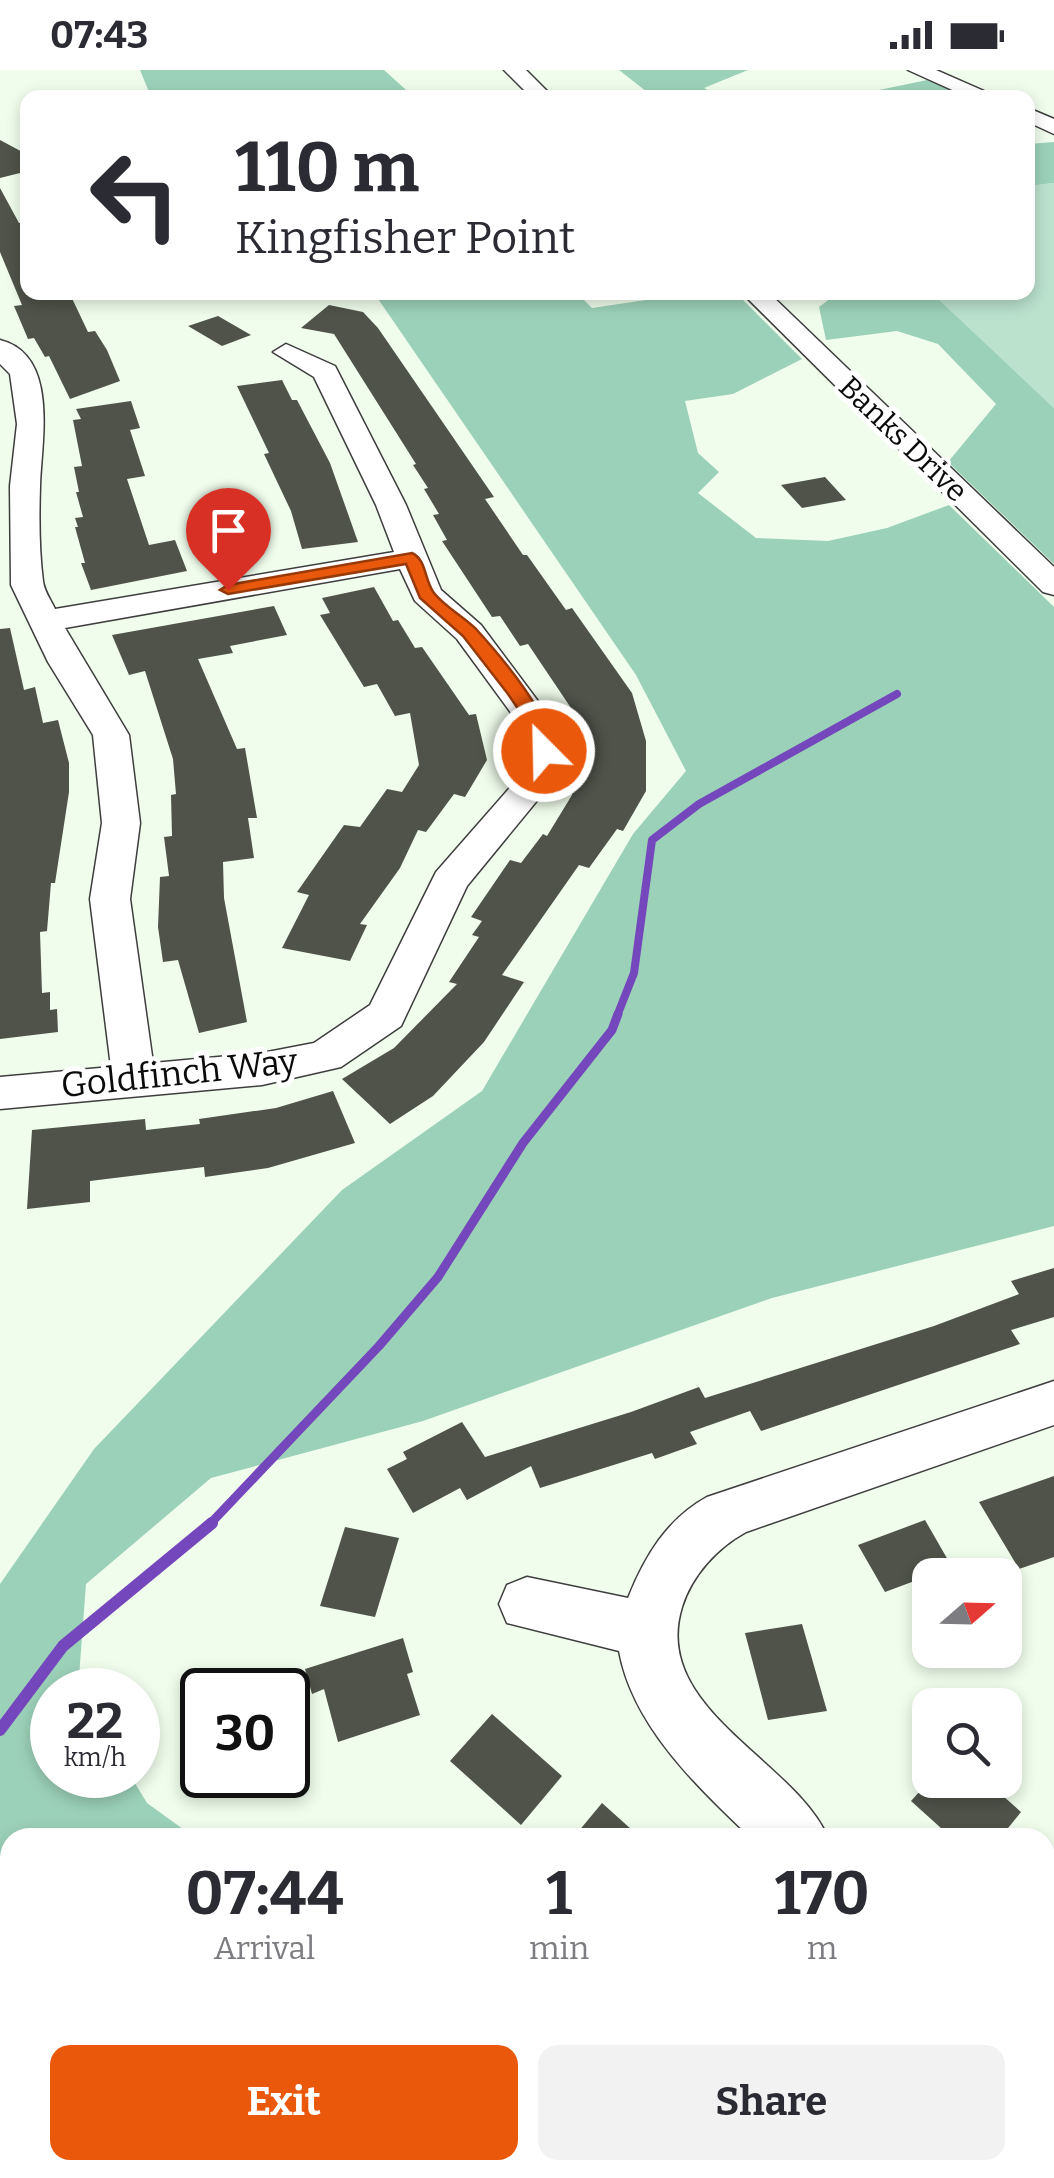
<!DOCTYPE html>
<style>
:root{--surface:#fff;--page:#f2f2f3;--text:#2b2b33;--muted:#7c7c81;--accent:#ea580c}
body{margin:0;font-family:Bitter,serif;background:var(--page);color:var(--text);height:100vh;display:flex;flex-direction:column;font-size:38px;white-space:nowrap}
*{box-sizing:border-box;margin:0}
p{font-size:32px;color:var(--muted)}
.icon{flex:none;width:55px;height:55px;fill:none;stroke:currentColor;stroke-width:2;stroke-linecap:round;stroke-linejoin:round}
.map{position:relative;flex:1;overflow:hidden}
.details{position:absolute;left:0px;top:1758px;width:1055px;height:352px;display:flex;flex-direction:column;background:var(--surface);border-radius:30px 30px 0 0;box-shadow:0 5px 15px #0003}
.details>*{flex:none}
.hud{position:absolute;left:20px;top:20px;width:1015px;height:210px;border-radius:20px;box-shadow:0 5px 15px #0003;background:#fff;color:var(--text);overflow:hidden}
.needle{width:65px;rotate:70deg}
.fabs{position:absolute;left:912px;top:1488px;display:grid;gap:20px}
.fabs a{display:grid;place-items:center;width:110px;height:110px;border-radius:20px;background:var(--surface);box-shadow:0 5px 15px #0003;font-size:50px}
.speed{position:absolute;left:30px;top:1598px;display:flex;gap:20px;font-size:50px;font-weight:700;text-align:center}
.speed>*{display:grid;place-content:center;width:130px;height:130px;border-radius:50%;background:var(--surface);box-shadow:0 5px 15px #0003;line-height:1}
.speed small{font-size:25px;font-weight:400}
.speed .limit{border:5px solid #111;border-radius:15px;background:#fff;color:#111}
.pin{position:absolute;display:grid;place-items:center;width:85px;height:85px;color:#fff;margin:-102px -42px;border-radius:50% 50% 50% 0;rotate:-45deg;box-shadow:0 0 10px #0007}
.pin .icon{rotate:45deg}
.me{position:absolute;width:110px;margin:-55px;rotate:337deg;stroke-linejoin:round;filter:drop-shadow(0 0 8px #0008)}
.turn{display:flex;align-items:center;gap:35px;height:210px;padding:0 50px;font-size:45px}
.turn .icon{width:130px;height:130px;stroke-width:2.5}
.turn b{display:block;font-size:70px;line-height:85px}
.eta{display:flex;justify-content:space-evenly;align-items:center;height:170px;text-align:center}
.eta b{font-size:60px;font-weight:700;line-height:70px}
.action{display:flex;gap:20px;margin-top:auto;padding:20px 50px}
.action a{flex:1;height:115px;border-radius:20px;background:var(--accent);color:#fff;font-size:40px;font-weight:700;line-height:115px;text-align:center}
.action a+a{background:var(--page);color:var(--text)}
.status{display:flex;justify-content:space-between;align-items:center;height:70px;padding:0 50px;background:var(--surface);direction:ltr}
.status svg{height:28px;fill:currentColor}
.map>svg:first-child{display:block}
.green{fill:#bae2cd}
.forest{fill:#9cd1b9}
.lines{fill:none;stroke-linecap:round;stroke-linejoin:round}
.stream-far2{stroke:#7547bc;stroke-width:8}
.stream-far1{stroke:#7547bc;stroke-width:9}
.stream{stroke:#7547bc;stroke-width:12}
.building{fill:#4f5349}
.minor-casing{stroke:#3e3e3e;stroke-width:3}
.minor{fill:#fff;fill-rule:evenodd}
.route{fill:#ea580c;stroke:#983908;stroke-width:2.5}
.labels{text-anchor:middle;stroke-width:10;stroke-linejoin:round;paint-order:stroke}
.far-street-label{font-size:30px;fill:#0b0b0b;stroke:#fff}
.street-label{font-size:35px;fill:#0b0b0b;stroke:#fff}
</style>
<div class="status"><b>07:43</b><svg viewBox="0 0 49 12"><path d="M0 12V9h3v3zM5 12V6h3v6zM10 12V3h3v9zM15 12V0h3v12zM26 1h20v11H26zM47 4h2v5h-2z"/></svg></div>
<div class="map">
<svg width="1054" height="2108" viewBox="0 0 1054 2108">
<rect width="100%" height="100%" fill="#f0fdec"/>
<!-- green -->
<path class="green" d="M1054 113V338L932 223 1028 222V116Z"/>
<!-- forest -->
<path class="forest" d="M140 0H384L414 27H151Z
M619 0H748L704 18 721 28 642 27 647 22Z
M927 10 975 27 841 28Z
M1054 72V113L1028 116V74Z
M839 222 932 223 1054 338V494L948 392 996 334 938 274 897 261 826 270 819 237Z
M374 223H577L592 238 693 223H736L802 289 733 324 685 331 698 383 719 402 698 423 756 468 828 471 887 458 949 435 1054 537V1156L772 1228 423 1351 211 1408 86 1514 78 1620H52V1705H130L147 1733 194 1767 10 1768V2100H798L807 2108H0V1514L94 1379 342 1120 482 1021 633 764 686 701 636 605Z"/>
<g class="lines">
<!-- stream-far2 -->
<path class="stream-far2" d="M617 946 634 903 652 770 699 734 897 624"/>
<!-- stream-far1 -->
<path class="stream-far1" d="M209 1455 379 1276 438 1207 523 1073 612 960 618 944"/>
<!-- stream -->
<path class="stream" d="M0 1660 63 1576 212 1453"/>
</g>
<!-- building -->
<path class="building" d="M0 70 28 85V101L0 108Z
M0 118 19 153 28 152V222H69L88 262 95 261 107 280 120 311 70 329 49 286 45 287 34 268 28 269 14 236 22 235 0 182Z
M329 235 363 242 378 258 494 427 485 429 523 485H527L566 540 572 538 632 623 646 671V721L623 761 617 759 589 798 579 795 502 905 524 912 484 972 433 1026 390 1054 342 1009 394 978 457 914 449 912 479 867 472 865 482 851 471 847 510 790 521 793 543 764 547 766 572 725 576 654 573 641 528 574 520 576 500 546 492 547 442 471 447 470 433 445 439 444 424 419 428 418 413 395 416 394 334 264 301 258Z
M218 246 251 265 222 276 188 256Z
M282 310 292 330H297L330 393 358 472 302 479 291 441 264 384 269 383 237 316Z
M131 331 140 358 130 360 145 406 127 409 149 475 175 470 187 501 91 520 81 493H85L75 457H78L75 448 83 447 76 422H79L74 397 82 396 73 350 81 349 76 339Z
M825 407 846 430 802 438 781 415Z
M374 517 393 551 398 550 415 578 422 577 469 645 476 644 487 690 465 727 454 724 426 762 418 760 400 798 360 854 367 855 350 891 282 878 309 825 297 822 344 755 360 757 387 719 402 722 419 695 410 643 395 646 377 614 364 617 320 545 330 543 322 528Z
M274 536 287 565 230 576 233 583 198 589 237 679 245 678 257 748H248L254 788 223 792 224 828 247 952 199 963 178 890 163 892 158 857 160 807 169 806 164 767 172 766 171 725 176 724 173 689 145 601 129 605 112 565Z
M10 558 24 620 35 617 43 653 58 650 69 693V722L55 813H51L47 861 40 862 42 923 50 922V940L57 939 58 962 0 969V559Z
M333 1021 355 1073 268 1098 205 1107 204 1097 90 1111V1132L27 1139 32 1060 145 1049 146 1060 200 1054 199 1049 276 1038Z
M1054 1198V1247L1011 1260 1020 1274 761 1361 750 1341 690 1362 697 1374 655 1389 652 1383 540 1418 531 1396 467 1430 460 1418 413 1443 387 1399 407 1389 403 1382 462 1352 485 1387 631 1342 699 1317 705 1328 934 1256 1019 1224 1011 1211Z
M1054 1406V1487L1019 1499 979 1432Z
M925 1450 952 1497 885 1522 858 1475Z
M345 1457 399 1468 375 1547 320 1536Z
M802 1554 827 1641 768 1650 745 1563Z
M403 1568 413 1602 407 1604 420 1645 338 1672 324 1619 312 1624 305 1599Z
M492 1644 562 1706 521 1755 450 1691Z
M930 1710H985L1021 1742 1000 1768H952L911 1731Z
M602 1733 641 1768H573Z"/>
<g class="lines">
<defs>
<path id="minor" d="M504 0H526L554 28H532Z
M908 0H936L1000 28H970Z
M1028 38 1054 49V64L1028 52Z
M741 222H768L1054 497V525L1043 522Z
M0 270C60 285 41 373 40 416 39 447 39 481 43 511 44 521 51 530 55 539L394 482 376 435 314 307 273 282 286 274 335 296 406 435 441 520 481 555 558 658 562 681 549 716 467 816 401 956 341 997 262 1015 0 1039V1007L111 997 90 829 102 753 93 665 48 592 11 515 10 416 17 354 10 304 0 294ZM400 499 415 531 457 569 522 658 526 681 514 713 436 802 370 935 314 973 262 983 153 993 130 829 140 753 129 665 65 558Z
M1054 1311V1355L746 1462C717 1478 692 1505 682 1537 650 1639 796 1691 828 1768H751C698 1717 633 1657 619 1581L507 1553 499 1534 507 1515 527 1507 628 1528C645 1486 667 1449 707 1427Z
M1045 1939 1054 1942V2012L1045 2009Z"/>
</defs>
<!-- minor casing -->
<use href="#minor" class="minor-casing"/>
<!-- minor -->
<use href="#minor" class="minor"/>
</g>
<!-- route -->
<path class="route" d="M412 483C427 490 424 510 434 523 445 537 463 546 476 559 498 583 560 655 551 685H538L531 658 508 624 463 566 420 528 406 494 228 524 220 520 228 515Z"/>
<g class="labels">
<!-- far-street labels -->
<g class="far-street-label">
<text transform="translate(903 369) rotate(44)" y="10">Banks Drive</text>
</g>
<!-- street labels -->
<g class="street-label">
<text transform="translate(179 1003) rotate(-6)" y="12">Goldfinch Way</text>
</g>
</g>
</svg>
<div class="fabs">
<a><svg class="needle" viewBox="-14 -14 28 28"><path d="M0-13l5 13h-10z" fill="#e53935"/><path d="M0 13l5-13h-10z" fill="#7c7c81"/></svg></a>
<a><svg class="icon" aria-label="search" viewBox="0 0 24 24"><circle cx="10" cy="10" r="6"/><path d="M15 15l6 6"/></svg></a>
</div>
<div class="speed"><div>22<small>km/h</small></div><div class="limit">30</div></div>
<div class="pin" style="left:228px;top:520px;background:#d93025"><svg class="icon" aria-label="arrive" viewBox="0 0 24 24"><path d="M6 21V4h12l-3 4 3 4H6"/></svg></div>
<svg class="me" style="left:544px;top:681px" viewBox="-20 -20 40 40"><circle r="17" fill="#ea580c" stroke="#fff" stroke-width="3"/><path d="M0-11L8 9 0 5-8 9z" fill="#fff"/></svg>
<div class="hud">
<div class="turn"><svg class="icon" aria-label="left" viewBox="0 0 24 24"><path d="M17 20v-9H6M10 6l-5 5 5 5"/></svg><div><b>110 m</b>Kingfisher Point</div></div>
</div>
<section class="details">
<div class="eta">
<div><b>07:44</b><p>Arrival</p></div>
<div><b>1</b><p>min</p></div>
<div><b>170</b><p>m</p></div>
</div>
<div class="action"><a>Exit</a><a>Share</a></div>
</section>
</div>
